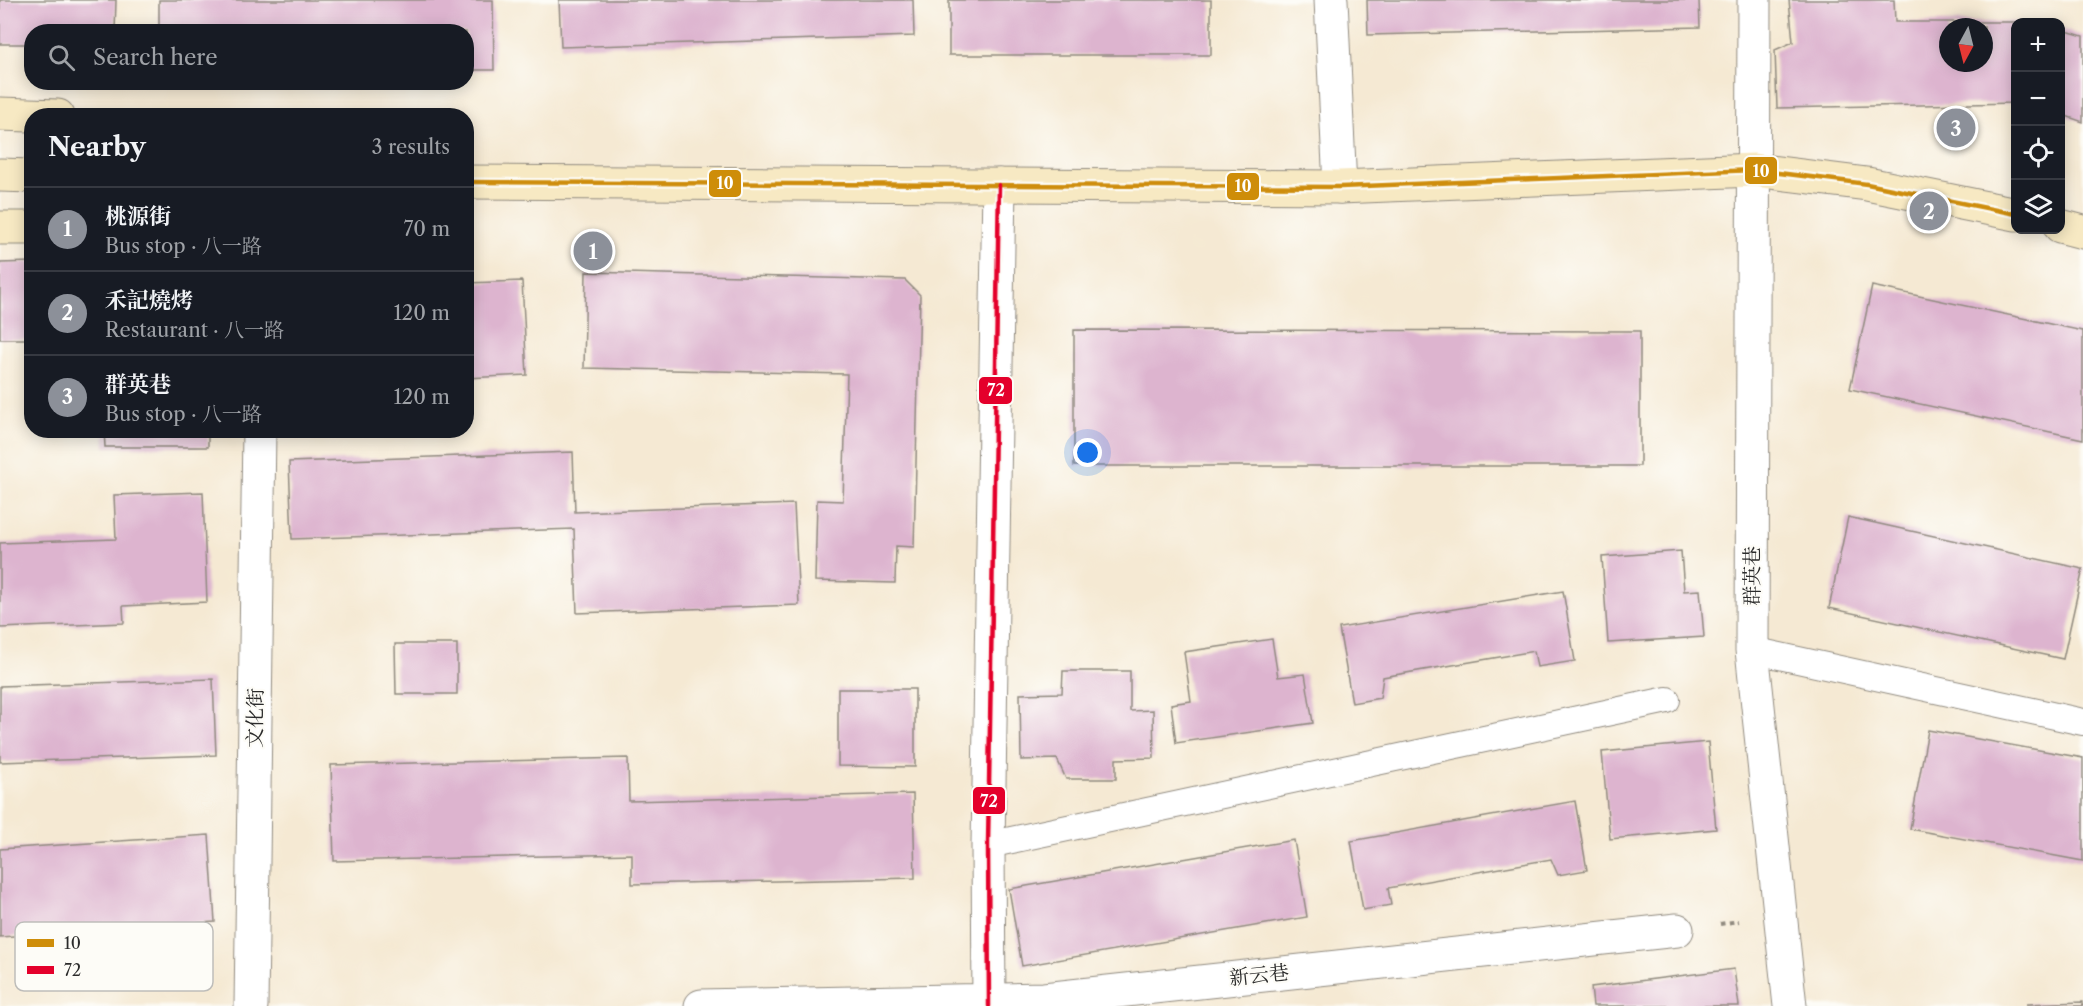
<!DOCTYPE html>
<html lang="en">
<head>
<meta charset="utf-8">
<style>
	body { margin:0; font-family:"Libre Caslon Text","Noto Serif SC",serif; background:#242831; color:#f1f3f6 }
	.controls { position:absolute; right:18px; top:18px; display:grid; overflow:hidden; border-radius:12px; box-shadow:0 3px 15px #0003 }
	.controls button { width:54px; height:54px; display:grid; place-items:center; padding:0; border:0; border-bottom:2px solid #363941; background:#171b24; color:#f1f3f6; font:30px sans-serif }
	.compass { position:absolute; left:1939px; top:18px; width:54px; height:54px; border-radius:50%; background:#171b24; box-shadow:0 3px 15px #0003; rotate:187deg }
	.you { position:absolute; left:1088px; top:453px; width:21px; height:21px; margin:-15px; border:4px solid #fff; border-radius:50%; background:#1a73e8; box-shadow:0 0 0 9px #1a73e833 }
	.badge { display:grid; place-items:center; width:39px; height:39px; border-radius:50%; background:#8c9099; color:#fff; font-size:20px; font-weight:700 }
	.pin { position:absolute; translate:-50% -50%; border:3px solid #fff; box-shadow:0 2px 6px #0006 }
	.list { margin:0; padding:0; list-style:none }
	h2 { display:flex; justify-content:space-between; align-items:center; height:78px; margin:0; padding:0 24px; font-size:26px }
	h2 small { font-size:20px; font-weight:400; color:#9ea1a6 }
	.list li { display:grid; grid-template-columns:39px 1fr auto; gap:18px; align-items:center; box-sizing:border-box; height:84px; padding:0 24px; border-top:2px solid #363941 }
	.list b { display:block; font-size:22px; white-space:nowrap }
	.list p { margin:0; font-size:20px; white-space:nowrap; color:#9ea1a6 }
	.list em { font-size:20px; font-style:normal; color:#9ea1a6 }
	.icon { flex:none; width:33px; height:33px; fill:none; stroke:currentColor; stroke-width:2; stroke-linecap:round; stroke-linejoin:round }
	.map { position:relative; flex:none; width:2083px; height:1006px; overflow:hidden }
	.search { position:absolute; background:#171b24; box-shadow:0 3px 15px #0003; left:24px; top:24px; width:450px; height:66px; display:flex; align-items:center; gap:15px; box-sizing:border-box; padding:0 21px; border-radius:24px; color:#9ea1a6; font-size:22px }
	.panel { position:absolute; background:#171b24; box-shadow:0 3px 15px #0003; left:24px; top:108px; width:450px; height:330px; border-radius:24px }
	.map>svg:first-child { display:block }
	.building { fill:#ddb4cf; fill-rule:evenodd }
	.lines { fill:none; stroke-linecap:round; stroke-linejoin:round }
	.service-casing { stroke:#908a7f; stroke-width:28 }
	.minor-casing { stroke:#908a7f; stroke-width:35 }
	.secondary-casing { stroke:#908a7f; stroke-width:35 }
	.path { stroke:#908a7f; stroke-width:4; stroke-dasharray:4.5 4.5; stroke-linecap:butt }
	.service { stroke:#fff; stroke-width:26 }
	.minor { stroke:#fff; stroke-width:33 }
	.secondary { stroke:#f7e9c3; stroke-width:33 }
	.bus-1-casing { stroke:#fdfcf7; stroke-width:9 }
	.bus-2-casing { stroke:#fdfcf7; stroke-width:9 }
	.bus-1 { stroke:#ce8d09; stroke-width:4.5 }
	.bus-2 { stroke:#e4002b; stroke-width:4.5 }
	.labels { text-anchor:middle; stroke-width:4.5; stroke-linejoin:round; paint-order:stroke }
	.street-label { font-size:20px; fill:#2b2b2b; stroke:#fdfcf7 }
	.key { fill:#fdfcf7; stroke:#bebdba; stroke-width:1.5 }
	.key-label { font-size:16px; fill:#2b2b2b }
	.line-badge { stroke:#fdfcf7; stroke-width:2 }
	.badge-label { font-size:16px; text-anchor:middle; font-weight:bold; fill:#fff }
</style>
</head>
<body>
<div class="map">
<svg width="2083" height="1006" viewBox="0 0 2083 1006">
	<rect width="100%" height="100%" fill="#fdfcf7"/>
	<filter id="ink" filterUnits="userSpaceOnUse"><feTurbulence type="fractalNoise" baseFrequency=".0167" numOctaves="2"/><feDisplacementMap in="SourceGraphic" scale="12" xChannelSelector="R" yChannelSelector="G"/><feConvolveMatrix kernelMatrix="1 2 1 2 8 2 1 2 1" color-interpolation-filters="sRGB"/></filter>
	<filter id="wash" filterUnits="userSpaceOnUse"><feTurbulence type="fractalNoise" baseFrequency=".008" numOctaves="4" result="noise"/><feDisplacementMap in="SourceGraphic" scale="24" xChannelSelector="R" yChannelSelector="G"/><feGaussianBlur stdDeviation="1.35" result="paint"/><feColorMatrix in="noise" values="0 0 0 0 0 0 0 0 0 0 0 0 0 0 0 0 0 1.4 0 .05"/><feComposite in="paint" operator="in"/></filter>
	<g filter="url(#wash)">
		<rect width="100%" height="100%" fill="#f5e9d3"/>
		<g id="blocks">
			<path class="building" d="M0,0H116L115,32H32V44H0Z
				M159,0H493L494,70H466V32H159Z
				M559,0H913L914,36L561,47Z
				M949,0H1211V55H949Z
				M1367,0H1699L1700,27L1368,35Z
				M1789,0H1894L1895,22H2016V103L1777,108L1775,50L1793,42ZM1948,27H1984V63H1948Z
				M2060,29L2083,36V122L2060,114Z
				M32,262V339H0V263Z
				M586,272L905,280L920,295L914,547L896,546L895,583L815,581L817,500L843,501L847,374L584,368Z
				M522,281L527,375L466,378V283Z
				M1872,286L2083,331V439L1850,389Z
				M1074,330L1640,331V466H1074Z
				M104,430H208V447H105Z
				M573,452L575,512L794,504L799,605L577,613L574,529L292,539L289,462Z
				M203,492L207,602L123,606L124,623L0,628V543L116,539L114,495Z
				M1848,517L2083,569L2063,659L1829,608Z
				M1681,551L1684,591L1700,590L1704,637L1608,643L1602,557Z
				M1563,591L1575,661L1537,667L1534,651L1383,677L1380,698L1352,703L1339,628Z
				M1272,639L1278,677L1305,674L1313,723L1176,743L1171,704L1191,701L1184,652Z
				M395,644H457V694H396Z
				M1063,671H1130V711L1153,710L1154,758L1116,759V779H1066L1057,759L1021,760L1020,694L1062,693Z
				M213,679L216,755L0,762V686Z
				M838,689H915V767L838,766Z
				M1928,730L2083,758V861L1910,829Z
				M1708,742L1716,829L1610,839L1602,752Z
				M628,758L629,801L913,794L915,878L632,884V854L334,861L331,765Z
				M1575,801L1587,870L1558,875L1551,859L1388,888L1391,905L1363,910L1351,841Z
				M209,835L215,922L0,937V849Z
				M1294,840L1307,917L1022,966L1009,889Z
				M1734,969L1739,1006H1593L1591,987Z
				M2083,1002V1006H2027V1004Z"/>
		</g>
	</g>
	<g filter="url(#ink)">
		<use href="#blocks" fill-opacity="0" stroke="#908a7f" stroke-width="1.5"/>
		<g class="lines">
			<g class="service-casing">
				<path id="service" d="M1752,650L2083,722
					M988,845L1667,700"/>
			</g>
			<g class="minor-casing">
				<path id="minor" d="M1331,0L1340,187
					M1754,0L1752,650L1790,1006
					M251,1006L259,430
					M701,1006L1044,999L1677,930
					M989,1006L988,845L999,185"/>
			</g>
			<g class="secondary-casing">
				<path id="secondary" d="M0,114L58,116
					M0,175L32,176
					M466,182L1340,187L1754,170L1867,184L2016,214
					M2060,226L2083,232
					M0,228H32"/>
			</g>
			<path class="path" d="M1720,924L1739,921"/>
			<use href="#service" class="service"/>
			<use href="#minor" class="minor"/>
			<use href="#secondary" class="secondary"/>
			<g class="bus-1-casing">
				<path id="bus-1" d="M466,182L1340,187L1754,170L1867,184L2016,214"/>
			</g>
			<g class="bus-2-casing">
				<path id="bus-2" d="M989,1006L988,845L999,185"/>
			</g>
			<use href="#bus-1" class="bus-1"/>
			<use href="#bus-2" class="bus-2"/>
		</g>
	</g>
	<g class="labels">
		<g class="street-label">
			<text transform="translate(1752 576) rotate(-90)" y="7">群英巷</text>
			<text transform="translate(255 718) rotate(-89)" y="7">文化街</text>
			<text transform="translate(1259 975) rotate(-6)" y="7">新云巷</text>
		</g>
	</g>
	<rect x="15" y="922" width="198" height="69" rx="9" class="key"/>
	<rect x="27" y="939" width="27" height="8" fill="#ce8d09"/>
	<rect x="27" y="966" width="27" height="8" fill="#e4002b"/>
	<g class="key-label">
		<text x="64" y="949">10</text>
		<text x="64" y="976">72</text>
	</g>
	<g class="line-badge">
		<rect x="1744" y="156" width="34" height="29" rx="6" fill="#ce8d09"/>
		<rect x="708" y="169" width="34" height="29" rx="6" fill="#ce8d09"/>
		<rect x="1226" y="172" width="34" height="29" rx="6" fill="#ce8d09"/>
		<rect x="978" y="376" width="35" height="29" rx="6" fill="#e4002b"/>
		<rect x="972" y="786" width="34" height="29" rx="6" fill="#e4002b"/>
	</g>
	<g class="badge-label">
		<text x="1761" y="177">10</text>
		<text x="725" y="189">10</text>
		<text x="1243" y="192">10</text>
		<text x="996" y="396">72</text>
		<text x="989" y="807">72</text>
	</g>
</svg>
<div class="controls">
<button>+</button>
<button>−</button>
<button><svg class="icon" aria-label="locate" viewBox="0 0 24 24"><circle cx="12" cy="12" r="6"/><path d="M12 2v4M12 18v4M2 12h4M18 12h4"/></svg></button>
<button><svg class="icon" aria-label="layers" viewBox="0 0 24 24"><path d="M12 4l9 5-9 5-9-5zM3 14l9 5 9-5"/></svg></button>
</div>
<svg class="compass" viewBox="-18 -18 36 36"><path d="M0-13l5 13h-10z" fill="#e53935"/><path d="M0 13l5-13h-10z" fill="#9ea1a6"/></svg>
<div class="you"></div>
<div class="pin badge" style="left:593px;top:251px">1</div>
<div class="pin badge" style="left:1929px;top:211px">2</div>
<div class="pin badge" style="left:1956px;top:128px">3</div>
<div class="search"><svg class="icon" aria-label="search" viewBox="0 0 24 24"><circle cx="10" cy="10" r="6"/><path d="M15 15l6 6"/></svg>Search here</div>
<section class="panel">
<h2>Nearby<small>3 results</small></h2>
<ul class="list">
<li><span class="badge">1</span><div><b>桃源街</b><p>Bus stop · 八一路</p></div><em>70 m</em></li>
<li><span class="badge">2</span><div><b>禾記燒烤</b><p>Restaurant · 八一路</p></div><em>120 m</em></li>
<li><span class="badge">3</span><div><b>群英巷</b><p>Bus stop · 八一路</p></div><em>120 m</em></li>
</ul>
</section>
</div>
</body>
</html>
